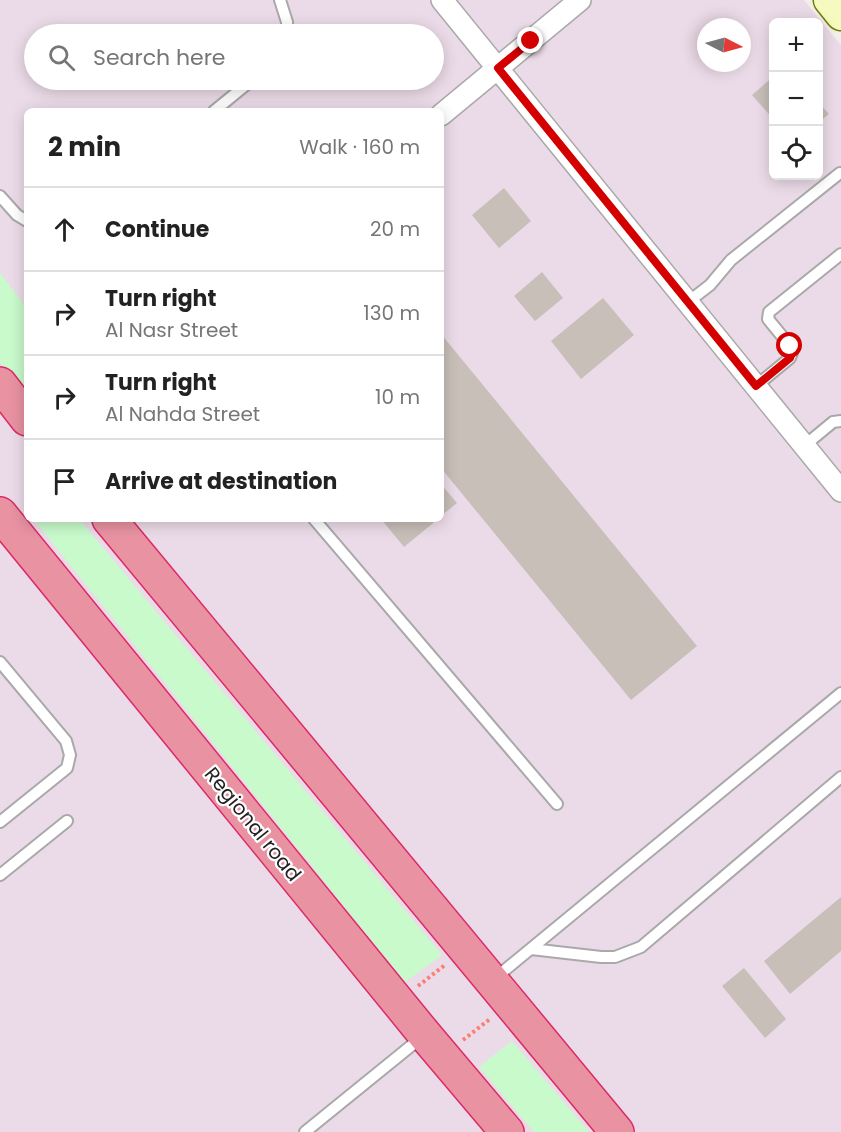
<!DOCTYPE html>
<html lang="en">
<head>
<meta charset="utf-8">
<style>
	body { margin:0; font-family:Poppins,sans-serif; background:#f6f6f6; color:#222 }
	.controls { position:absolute; right:18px; top:18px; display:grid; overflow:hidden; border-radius:9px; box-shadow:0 3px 15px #0003 }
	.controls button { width:54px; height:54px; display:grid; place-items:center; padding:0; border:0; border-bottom:2px solid #e0e0e0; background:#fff; color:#222; font:30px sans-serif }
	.compass { position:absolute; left:697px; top:18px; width:54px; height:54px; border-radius:50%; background:#fff; box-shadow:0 3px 15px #0003; rotate:96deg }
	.stop { position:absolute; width:18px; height:18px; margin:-14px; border:4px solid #d40000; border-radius:50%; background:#fff }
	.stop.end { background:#d40000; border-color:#fff; box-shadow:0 2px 6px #0008 }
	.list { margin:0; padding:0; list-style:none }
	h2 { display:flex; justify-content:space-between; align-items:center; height:78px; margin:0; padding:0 24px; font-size:26px }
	h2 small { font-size:20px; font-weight:400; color:#767676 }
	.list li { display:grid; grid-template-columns:39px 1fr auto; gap:18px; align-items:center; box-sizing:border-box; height:84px; padding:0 24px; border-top:2px solid #e0e0e0 }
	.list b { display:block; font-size:22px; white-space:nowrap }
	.list p { margin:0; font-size:20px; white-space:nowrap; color:#767676 }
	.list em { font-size:20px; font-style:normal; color:#767676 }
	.icon { flex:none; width:33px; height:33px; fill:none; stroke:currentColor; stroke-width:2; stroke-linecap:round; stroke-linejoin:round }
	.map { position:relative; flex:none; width:841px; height:1132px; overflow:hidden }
	.search { position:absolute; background:#fff; box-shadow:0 3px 15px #0003; left:24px; top:24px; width:420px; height:66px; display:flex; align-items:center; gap:15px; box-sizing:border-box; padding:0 21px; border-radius:33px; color:#767676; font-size:22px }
	.panel { position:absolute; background:#fff; box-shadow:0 3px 15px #0003; left:24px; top:108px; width:420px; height:414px; border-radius:9px }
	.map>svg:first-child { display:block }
	.industrial { fill:#ebdbe8; fill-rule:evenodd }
	.park { fill:#c8facc }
	.building { fill:#c7bfb8 }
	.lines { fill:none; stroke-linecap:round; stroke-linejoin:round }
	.lane-casing { stroke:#a9a9a9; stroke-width:14 }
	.street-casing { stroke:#a9a9a9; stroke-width:24 }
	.secondary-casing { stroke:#707d05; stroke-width:33 }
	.highway-casing { stroke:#dc2a67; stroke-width:36 }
	.path { stroke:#fa8072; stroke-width:4; stroke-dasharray:3 3; stroke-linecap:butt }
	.lane { stroke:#fff; stroke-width:10 }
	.street { stroke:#fff; stroke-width:21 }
	.secondary { stroke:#f7fabf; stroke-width:30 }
	.highway { stroke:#e892a2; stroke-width:33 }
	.route { stroke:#d40000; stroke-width:8 }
	.labels { text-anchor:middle; stroke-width:4.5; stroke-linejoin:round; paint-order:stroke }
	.street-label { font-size:20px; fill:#222; stroke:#fff }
</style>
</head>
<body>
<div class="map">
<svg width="841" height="1132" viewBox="0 0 841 1132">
	<rect width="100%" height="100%" fill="#f2efe9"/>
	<path class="industrial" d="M0,0H804L841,45V1132H0ZM774,22H818V176H774ZM706,27H742V63H706ZM34,34H434V80H34ZM27,111H441V519H27Z"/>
	<path class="park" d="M0,273L27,308V396L0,362Z
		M79,519L442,955L405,982L34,520Z
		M512,1041L589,1132H534L479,1067Z"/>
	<path class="building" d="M774,76V120L752,95Z
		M818,102L829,114L818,123Z
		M504,188L531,221L499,248L472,215Z
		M542,272L563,298L535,321L514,296Z
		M603,298L634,335L581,379L551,341Z
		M441,334L697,646L631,700L441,468Z
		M441,484L457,503L441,516Z
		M381,519H438L404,547Z
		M841,897V951L790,994L764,961Z
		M744,968L786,1019L765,1038L722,986Z"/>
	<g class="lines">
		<g class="lane-casing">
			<path id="lane" d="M280,0L287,22V34
				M214,111L252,80
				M0,196L17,215L27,221
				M688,302L710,285L731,260L840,173
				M756,386L790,358L792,353L790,346L768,319L769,312L841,254
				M804,446L833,422L841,421
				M314,519L557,804
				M0,662L66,741L70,755L67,768L0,822
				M0,875L67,821
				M531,949L601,957H615L641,947L841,777
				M494,979L841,693
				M305,1132L422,1037"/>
		</g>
		<g class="street-casing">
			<path id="street" d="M442,0L841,491
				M441,115L580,0"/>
		</g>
		<g class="secondary-casing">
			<path id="secondary" d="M829,0L841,15"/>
		</g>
		<g class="highway-casing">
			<path id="highway" d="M0,384L27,419
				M0,514L425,1035L507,1132
				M109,519L617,1132"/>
		</g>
		<path class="path" d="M418,986L445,965
			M463,1040L490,1019"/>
		<use href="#lane" class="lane"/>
		<use href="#street" class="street"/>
		<use href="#secondary" class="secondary"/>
		<use href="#highway" class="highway"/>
	</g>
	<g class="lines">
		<path class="route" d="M531,41L498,68L756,386L790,358L792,353L790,346"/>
	</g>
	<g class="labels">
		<g class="street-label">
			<text transform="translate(253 824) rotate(51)" y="7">Regional road</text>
		</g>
	</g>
</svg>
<div class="controls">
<button>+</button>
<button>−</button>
<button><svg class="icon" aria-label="locate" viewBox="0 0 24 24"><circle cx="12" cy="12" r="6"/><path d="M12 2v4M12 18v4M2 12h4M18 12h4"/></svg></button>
</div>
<svg class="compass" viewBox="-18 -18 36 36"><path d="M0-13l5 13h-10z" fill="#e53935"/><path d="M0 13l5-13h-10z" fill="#767676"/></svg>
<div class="stop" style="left:790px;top:346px"></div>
<div class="stop end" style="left:531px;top:41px"></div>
<div class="search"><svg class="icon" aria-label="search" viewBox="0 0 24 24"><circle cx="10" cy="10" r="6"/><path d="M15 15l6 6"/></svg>Search here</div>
<section class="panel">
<h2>2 min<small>Walk · 160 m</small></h2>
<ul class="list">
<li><svg class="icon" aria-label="ahead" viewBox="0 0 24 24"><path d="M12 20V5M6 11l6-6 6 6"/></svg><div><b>Continue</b></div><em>20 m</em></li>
<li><svg class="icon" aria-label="right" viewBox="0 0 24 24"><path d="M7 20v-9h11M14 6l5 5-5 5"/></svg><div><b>Turn right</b><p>Al Nasr Street</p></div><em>130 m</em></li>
<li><svg class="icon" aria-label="right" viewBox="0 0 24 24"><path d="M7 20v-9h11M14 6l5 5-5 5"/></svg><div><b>Turn right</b><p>Al Nahda Street</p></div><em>10 m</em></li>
<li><svg class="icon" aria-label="arrive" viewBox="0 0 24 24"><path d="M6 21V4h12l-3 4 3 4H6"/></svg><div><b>Arrive at destination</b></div></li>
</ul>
</section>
</div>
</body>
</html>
